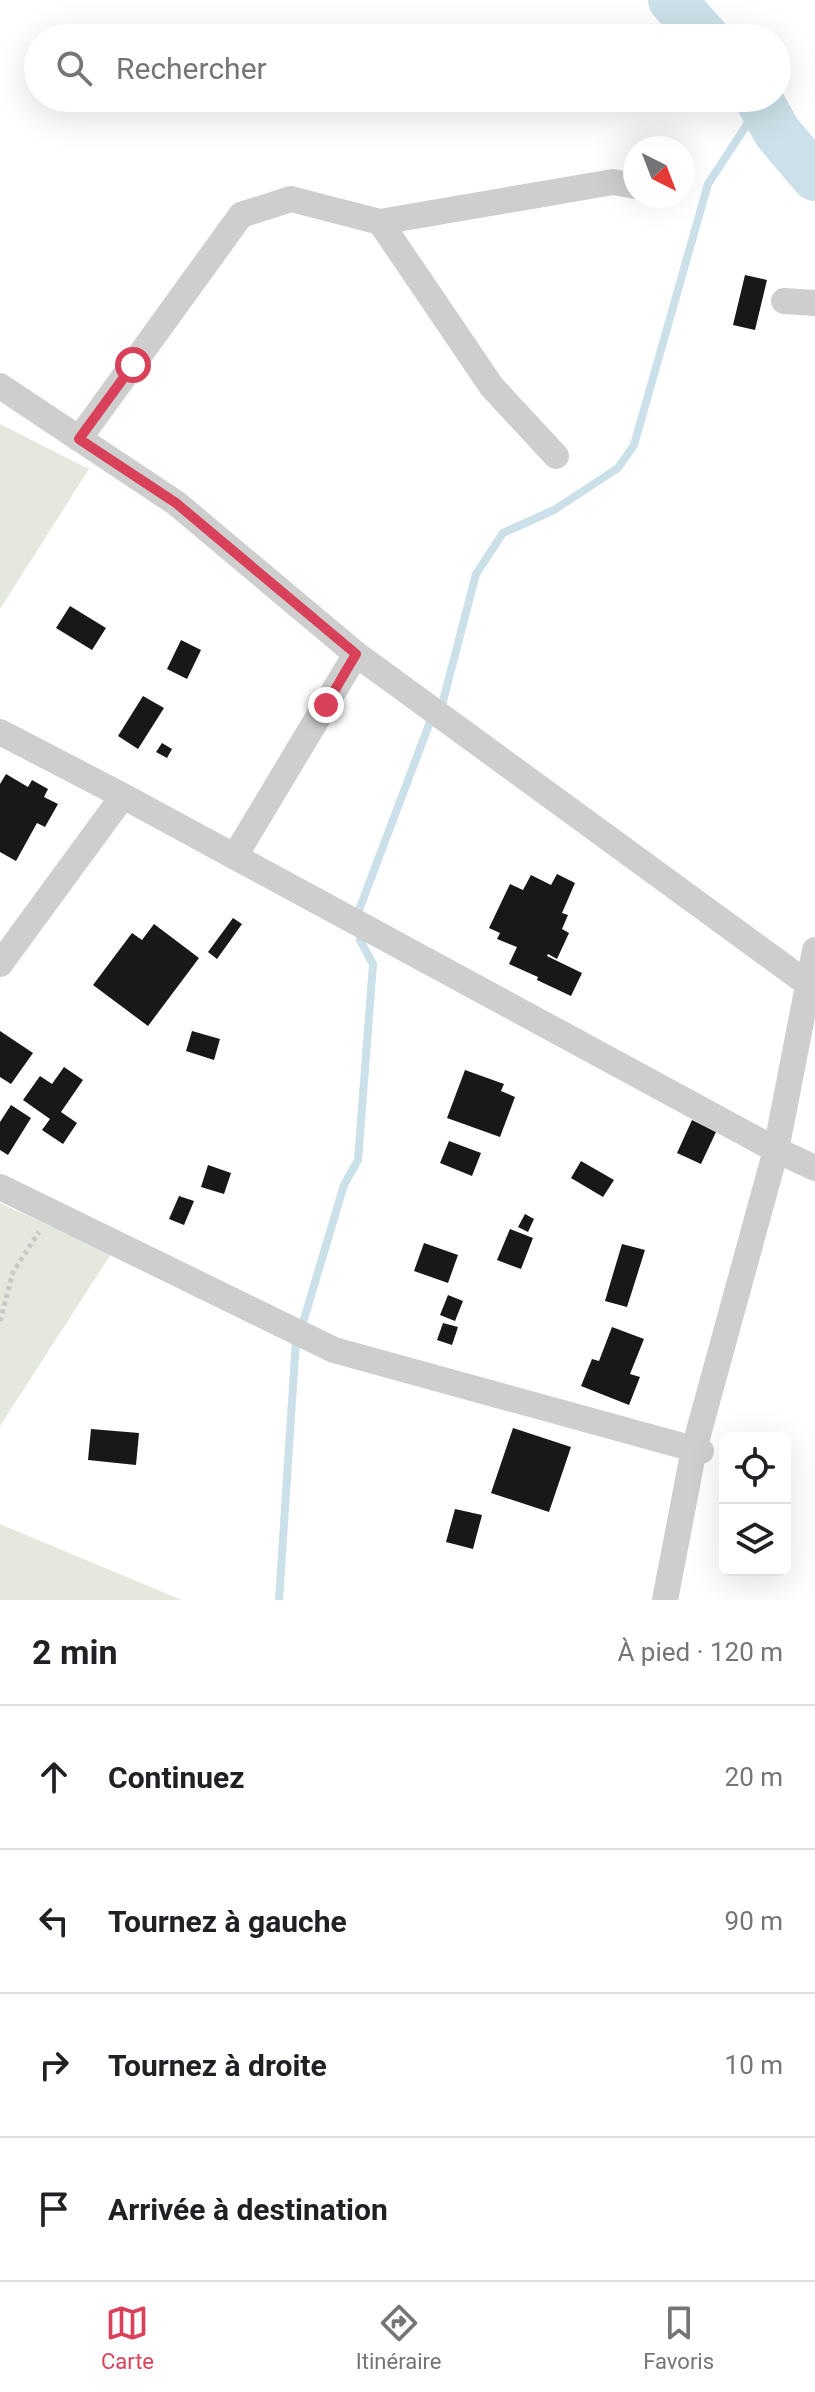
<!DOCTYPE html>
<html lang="fr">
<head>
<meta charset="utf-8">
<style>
	body { margin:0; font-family:Roboto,sans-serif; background:#f2f2f2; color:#202124 }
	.controls { position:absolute; right:24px; bottom:24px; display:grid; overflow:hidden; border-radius:12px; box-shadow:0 8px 32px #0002 }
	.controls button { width:72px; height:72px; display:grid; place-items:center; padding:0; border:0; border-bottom:2px solid #e0e0e0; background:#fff; color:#202124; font:40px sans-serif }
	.compass { position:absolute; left:623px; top:136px; width:72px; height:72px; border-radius:50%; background:#fff; box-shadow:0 8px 32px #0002; rotate:138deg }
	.stop { position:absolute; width:24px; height:24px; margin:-18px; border:6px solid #d9415a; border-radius:50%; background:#fff }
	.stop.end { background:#d9415a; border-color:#fff; box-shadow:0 2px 8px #0008 }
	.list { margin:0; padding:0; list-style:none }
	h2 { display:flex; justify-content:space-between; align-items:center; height:104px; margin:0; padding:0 32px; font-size:34px }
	h2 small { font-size:26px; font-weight:400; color:#757577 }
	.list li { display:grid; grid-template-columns:52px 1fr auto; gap:24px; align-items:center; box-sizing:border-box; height:144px; padding:0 32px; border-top:2px solid #e0e0e0 }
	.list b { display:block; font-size:30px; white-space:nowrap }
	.list em { font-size:26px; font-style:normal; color:#757577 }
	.icon { flex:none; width:44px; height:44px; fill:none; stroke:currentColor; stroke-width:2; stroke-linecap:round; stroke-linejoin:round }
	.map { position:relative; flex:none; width:815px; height:1600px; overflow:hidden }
	.search { position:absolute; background:#fff; box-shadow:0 8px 32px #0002; left:24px; right:24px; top:24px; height:88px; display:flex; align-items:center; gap:20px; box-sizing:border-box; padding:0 28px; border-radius:44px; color:#757577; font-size:30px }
	.sheet { height:680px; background:#fff }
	nav { display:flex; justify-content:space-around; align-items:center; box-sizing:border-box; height:112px; border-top:2px solid #e0e0e0; background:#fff; font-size:22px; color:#757577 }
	nav a { display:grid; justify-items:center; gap:4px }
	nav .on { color:#d9415a }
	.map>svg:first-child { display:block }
	.green { fill:#e5e9dd }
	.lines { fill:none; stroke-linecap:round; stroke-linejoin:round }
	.stream { stroke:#cbe0e8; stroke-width:8 }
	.river { stroke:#cbe0e8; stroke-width:48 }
	.building { fill:#181818 }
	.path { stroke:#c8c8c8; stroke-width:5; stroke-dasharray:4 4; stroke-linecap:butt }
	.minor { stroke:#cecece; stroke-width:26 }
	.route { stroke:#d9415a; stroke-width:10 }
</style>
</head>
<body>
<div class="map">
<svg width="815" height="1600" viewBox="0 0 815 1600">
	<rect width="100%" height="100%" fill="#fff"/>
	<path class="green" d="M0,424L89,469L0,609Z
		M0,1203L111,1254L0,1426Z
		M0,1524L182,1600H0Z"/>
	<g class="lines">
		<path class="stream" d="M442,705L476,574L503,533L554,510L618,468L634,445L708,184L761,103
			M359,910L430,722
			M302,1326L344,1185L358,1160L373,964L360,940
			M279,1600L296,1340"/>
		<path class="river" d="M672,0L706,38
			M758,98L777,132L815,177"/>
	</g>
	<path class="building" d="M745,275L767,280L755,330L733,325Z
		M70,606L106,628L92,650L56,628Z
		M181,640L201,650L187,679L167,669Z
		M143,696L164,708L138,749L118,736Z
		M162,743L172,749L167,758L156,752Z
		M6,774L28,787L32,780L48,789L44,797L58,804L45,827L37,823L16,861L0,852V784Z
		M557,874L575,883L562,913L568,915L562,929L569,933L557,959L548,954L547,956L582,973L571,996L537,980L538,977L509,964L517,947L497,939L500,933L489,928L510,884L523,890L531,875L551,885Z
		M233,918L242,924L217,959L208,952Z
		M154,924L199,958L148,1026L93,985L132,933L142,940Z
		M0,1031L33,1053L11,1084L0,1077Z
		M192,1031L220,1039L214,1060L186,1051Z
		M64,1067L83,1080L61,1112L77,1123L63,1144L42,1130L50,1119L23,1100L40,1076L52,1084Z
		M465,1070L504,1084L501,1091L515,1097L500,1137L447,1118Z
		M11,1105L31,1118L8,1155L0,1150V1122Z
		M692,1120L716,1132L701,1164L677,1153Z
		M449,1141L481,1153L472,1176L440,1163Z
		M581,1161L614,1180L603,1197L571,1178Z
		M208,1165L231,1173L224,1194L201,1187Z
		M179,1196L194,1201L184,1225L169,1219Z
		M525,1214L534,1219L528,1232L518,1227Z
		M510,1229L533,1238L521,1269L497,1260Z
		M424,1243L458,1255L448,1283L414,1271Z
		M622,1244L645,1250L627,1307L605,1301Z
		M448,1295L463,1301L455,1321L440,1315Z
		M443,1323L458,1327L452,1345L437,1340Z
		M612,1327L644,1339L630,1374L640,1377L629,1405L581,1386L592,1359L599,1361Z
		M513,1428L571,1447L549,1512L491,1493Z
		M91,1429L139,1433L136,1465L88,1460Z
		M455,1509L482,1515L473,1549L446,1542Z"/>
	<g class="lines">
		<path class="path" d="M0,1321L13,1272L39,1232"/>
		<path class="minor" d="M380,222L492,387L556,456
			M784,301L815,303
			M0,386L176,503L356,654L808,984
			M79,439L241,215L291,199L380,222L613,182L635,186
			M0,732L123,796L776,1150L815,1168
			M235,856L356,654
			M0,964L123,796
			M0,1187L334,1350L701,1451
			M665,1600L694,1449L776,1150L815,950"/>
	</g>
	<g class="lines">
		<path class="route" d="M133,365L79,439L176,503L356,654L326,705"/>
	</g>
</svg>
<div class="controls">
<button><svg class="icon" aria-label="locate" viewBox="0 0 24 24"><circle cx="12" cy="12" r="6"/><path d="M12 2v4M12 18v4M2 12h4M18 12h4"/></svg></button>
<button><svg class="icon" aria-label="layers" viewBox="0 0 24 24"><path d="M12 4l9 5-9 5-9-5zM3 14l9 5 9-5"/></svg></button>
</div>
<svg class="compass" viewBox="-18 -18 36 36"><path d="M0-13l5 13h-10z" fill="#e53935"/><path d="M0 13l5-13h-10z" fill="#757577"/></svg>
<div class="stop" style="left:133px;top:365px"></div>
<div class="stop end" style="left:326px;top:705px"></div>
<div class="search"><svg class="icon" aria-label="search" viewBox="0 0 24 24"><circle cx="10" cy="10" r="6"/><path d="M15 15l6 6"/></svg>Rechercher</div>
</div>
<section class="sheet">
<h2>2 min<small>À pied · 120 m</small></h2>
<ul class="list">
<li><svg class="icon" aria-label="ahead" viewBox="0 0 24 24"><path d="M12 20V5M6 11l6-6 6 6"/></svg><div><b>Continuez</b></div><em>20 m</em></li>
<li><svg class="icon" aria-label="left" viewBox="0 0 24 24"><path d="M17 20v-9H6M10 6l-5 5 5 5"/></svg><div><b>Tournez à gauche</b></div><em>90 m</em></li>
<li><svg class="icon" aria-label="right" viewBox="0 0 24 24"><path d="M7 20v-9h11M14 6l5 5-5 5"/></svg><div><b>Tournez à droite</b></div><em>10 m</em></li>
<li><svg class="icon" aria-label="arrive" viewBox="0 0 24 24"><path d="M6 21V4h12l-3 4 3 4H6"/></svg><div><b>Arrivée à destination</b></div></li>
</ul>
</section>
<nav>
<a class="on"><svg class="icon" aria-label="map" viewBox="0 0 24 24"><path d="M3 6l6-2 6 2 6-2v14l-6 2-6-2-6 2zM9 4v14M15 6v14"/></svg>Carte</a>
<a><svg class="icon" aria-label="directions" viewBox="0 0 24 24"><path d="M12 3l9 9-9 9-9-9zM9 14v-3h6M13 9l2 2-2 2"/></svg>Itinéraire</a>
<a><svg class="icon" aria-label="saved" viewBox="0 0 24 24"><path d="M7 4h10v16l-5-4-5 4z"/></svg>Favoris</a>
</nav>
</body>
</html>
